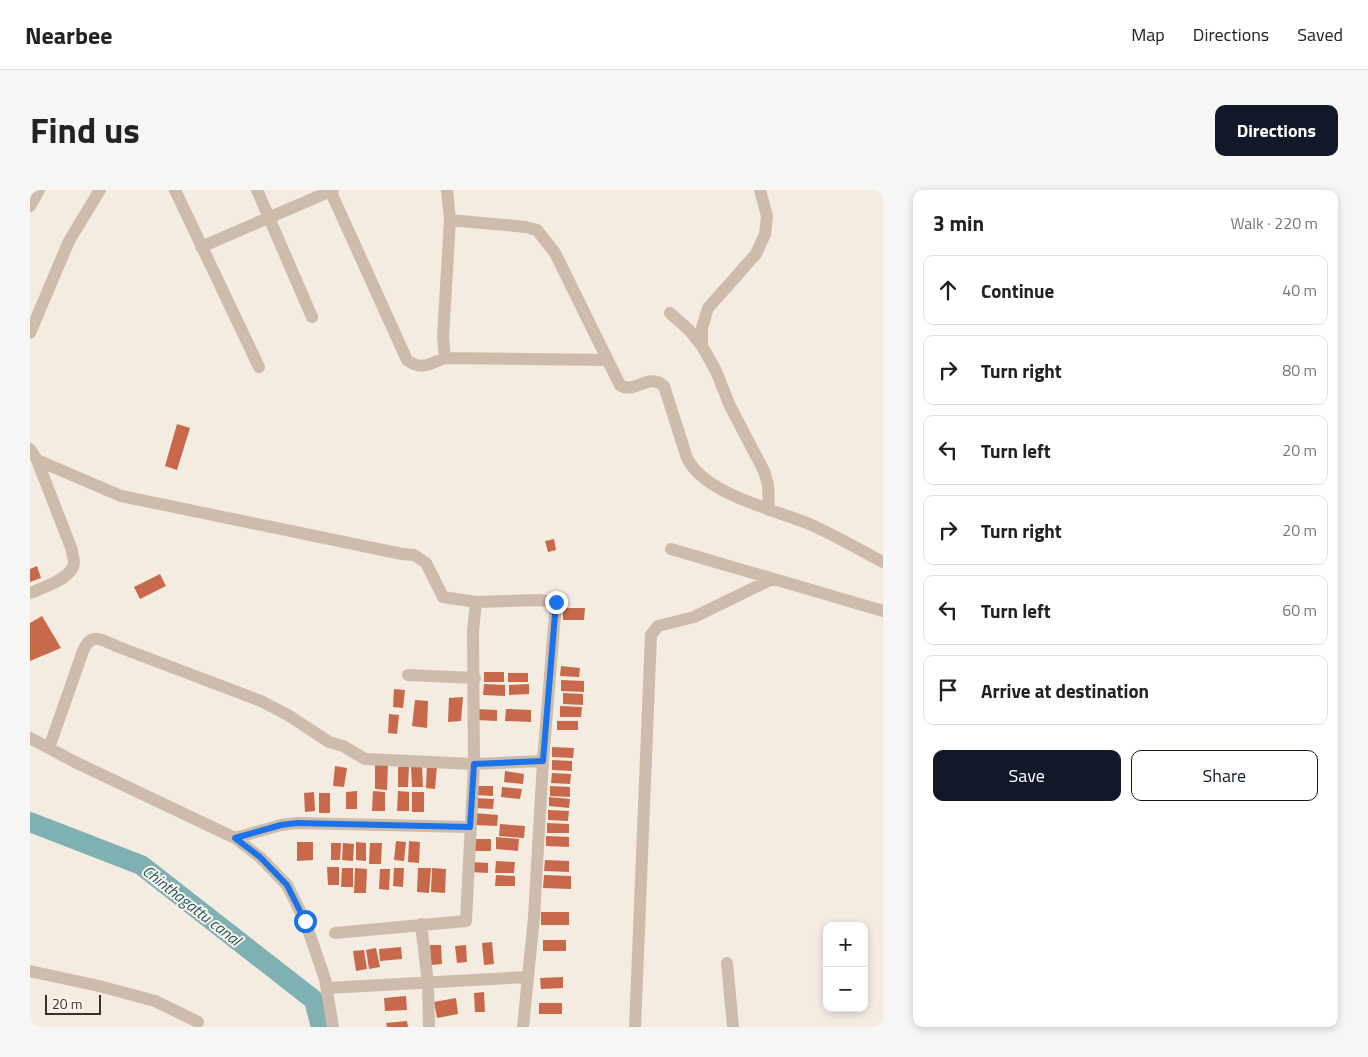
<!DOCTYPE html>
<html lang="en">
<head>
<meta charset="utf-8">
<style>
	body { margin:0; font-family:"Titillium Web",sans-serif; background:#f6f6f6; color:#222 }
	.controls { position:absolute; right:15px; bottom:15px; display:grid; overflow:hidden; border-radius:10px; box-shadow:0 2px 8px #0003 }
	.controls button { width:45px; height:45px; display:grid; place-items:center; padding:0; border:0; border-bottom:1px solid #e0e0e0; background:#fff; color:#222; font:25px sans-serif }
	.scale { position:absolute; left:15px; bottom:12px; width:56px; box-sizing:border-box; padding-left:5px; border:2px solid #3b302b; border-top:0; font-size:14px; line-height:18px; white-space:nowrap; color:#3b302b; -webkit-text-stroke:4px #fbf5ee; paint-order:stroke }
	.stop { position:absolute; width:15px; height:15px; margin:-11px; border:4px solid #1a73e8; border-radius:50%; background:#fff }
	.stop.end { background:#1a73e8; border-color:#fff; box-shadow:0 1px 5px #0008 }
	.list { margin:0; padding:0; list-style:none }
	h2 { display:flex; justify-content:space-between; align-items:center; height:65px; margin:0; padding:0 20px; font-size:21px }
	h2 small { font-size:16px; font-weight:400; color:#767676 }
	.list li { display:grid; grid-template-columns:32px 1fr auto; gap:15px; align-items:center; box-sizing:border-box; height:70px; margin:0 10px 10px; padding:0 10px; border:1px solid #e0e0e0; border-radius:10px }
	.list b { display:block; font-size:19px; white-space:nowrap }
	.list em { font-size:16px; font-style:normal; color:#767676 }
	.actions { display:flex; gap:10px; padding:15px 20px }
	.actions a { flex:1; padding:11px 0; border:1px solid #111827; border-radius:10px; text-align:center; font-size:18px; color:#111827 }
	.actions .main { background:#111827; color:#fff }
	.icon { flex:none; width:28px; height:28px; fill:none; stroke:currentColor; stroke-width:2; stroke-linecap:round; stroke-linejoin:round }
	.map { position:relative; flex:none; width:853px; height:837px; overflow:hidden; border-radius:10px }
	header { display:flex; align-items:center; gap:30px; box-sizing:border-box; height:70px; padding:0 25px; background:#fff; border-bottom:1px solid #e0e0e0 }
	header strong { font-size:24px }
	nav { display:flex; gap:28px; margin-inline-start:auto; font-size:18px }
	.intro { display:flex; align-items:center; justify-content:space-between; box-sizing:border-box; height:120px; padding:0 30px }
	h1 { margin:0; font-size:35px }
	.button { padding:12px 22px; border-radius:10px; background:#111827; color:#fff; font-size:18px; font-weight:700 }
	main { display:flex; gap:30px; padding:0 30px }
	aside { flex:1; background:#fff; border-radius:10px; box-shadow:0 2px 8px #0003 }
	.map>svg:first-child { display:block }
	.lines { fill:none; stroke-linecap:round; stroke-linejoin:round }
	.canal { stroke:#7fb0b2; stroke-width:20 }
	.building { fill:#c8694b }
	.street { stroke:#cdbbac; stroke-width:12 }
	.route { stroke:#1a73e8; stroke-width:6 }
	.labels { text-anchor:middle; stroke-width:4; stroke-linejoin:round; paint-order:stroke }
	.water-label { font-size:16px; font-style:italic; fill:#1f5a5e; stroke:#fbf5ee }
</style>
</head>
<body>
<header>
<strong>Nearbee</strong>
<nav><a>Map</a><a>Directions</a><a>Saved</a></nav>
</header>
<div class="intro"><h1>Find us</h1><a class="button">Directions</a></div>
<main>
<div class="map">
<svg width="853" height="837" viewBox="0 0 853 837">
	<rect width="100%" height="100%" fill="#f4ebe1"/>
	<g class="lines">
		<path class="canal" d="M0,632L111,675L284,810L291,837"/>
	</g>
	<path class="building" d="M147,234L160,238L147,280L135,276Z
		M524,349L526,360L518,362L515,351Z
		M7,376L11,388L0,392V379Z
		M130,384L136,396L110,409L104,397Z
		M533,418H555L554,430H533Z
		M12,426L31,458L0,471V433Z
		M531,476L550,478L549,487L530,486Z
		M454,482H474V492H454Z
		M478,483H498V492H478Z
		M531,490L554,491V502L531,501Z
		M454,494L475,495V506L453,505Z
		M499,494V504L479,505V495Z
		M364,499L375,500L373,518L363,517Z
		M533,503L553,504V515L533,514Z
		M433,507L431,531L418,532L419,508Z
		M385,510L398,511L397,538L382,536Z
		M530,516L552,517L551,527H530Z
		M447,519L467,520V531L447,530Z
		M476,519L501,520V532L475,531Z
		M359,524L369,525L367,544L358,543Z
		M527,531H548V540H527Z
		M522,557L544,558L543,568L522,567Z
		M522,570L542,571V581L522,580Z
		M345,573H358L357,600L345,599Z
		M397,574L407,575L405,599L396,598Z
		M305,576L317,578L314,597L303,596Z
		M379,576L378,597H368V577Z
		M381,576H392L393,597H382Z
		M475,581L494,584L493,594L474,592Z
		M522,583L541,584L540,594L521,593Z
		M446,596H463V606L445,605Z
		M520,596L540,597V607L520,606Z
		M472,597L492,599L490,609L471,607Z
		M327,601V619H316V602Z
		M343,601L355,602V621H342Z
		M368,601L379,602V621H367Z
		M284,602L285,621L275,622L274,603Z
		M382,602H394V622H382Z
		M289,603H300V623H289Z
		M519,607L540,609L539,618L519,616Z
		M445,608L464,609L463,619L445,618Z
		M518,620L539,621L538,631L518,630Z
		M444,623L468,625L467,636L444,635Z
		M517,633L539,634V643H517Z
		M470,634L495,636L494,648L469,646Z
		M516,646L539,647V657L516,656Z
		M466,647L489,649L488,661L466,659Z
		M441,649H461V661H441Z
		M366,651L376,652L374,671L364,670Z
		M379,651L390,652L389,673L378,672Z
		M267,652H283V670L267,671Z
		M326,652L336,653V671L326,670Z
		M301,653H311L310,670H301Z
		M313,653L324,654L323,671L312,670Z
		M340,653H352L351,674H339Z
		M515,670L539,671V682L514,681Z
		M466,671L485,672L484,683H465Z
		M441,672L458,673V683L440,682Z
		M297,677H309V695H298Z
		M312,678H323V697H311Z
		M325,678L337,679L336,703H324Z
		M364,678H374L373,697L363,696Z
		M388,678H401L399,703L387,702Z
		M402,678L416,679L415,703L401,702Z
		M350,679H360L359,700L349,699Z
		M466,685L485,686V696H465Z
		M514,685L541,686V699L513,698Z
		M511,722H539V735H511Z
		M513,750H536V761H513Z
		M462,752L464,774L454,775L452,753Z
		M400,755H411L412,774L401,775Z
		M436,755L437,772L427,773L425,756Z
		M371,757L372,769L350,771L349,759Z
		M346,758L350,777L339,779L336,760Z
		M334,760L337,779L326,781L323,761Z
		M533,787V798L511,799L510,788Z
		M454,802L455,822H445L444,803Z
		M376,806L377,820L355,821L354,808Z
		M426,808L428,824L407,828L404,812Z
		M509,813H532V824H509Z
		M377,831L378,837H357L356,833Z"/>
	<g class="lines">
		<path class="street" d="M145,0L229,177
			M227,0L282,127
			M300,0L377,170C392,181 399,174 415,168
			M417,0L420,30L413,147L415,168L577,170
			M0,16L9,0
			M420,30L496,37L507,40L525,63L590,195C604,205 618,182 634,196L657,268C675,304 742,319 777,333C803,344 828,359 853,372
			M171,57L303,0
			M640,123L659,140L672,156L686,181L700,216L734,281L738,295L739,320
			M0,143L39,51L70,0
			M672,156V138L678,118L726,64L735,44L737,26L730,0
			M0,259L7,270L42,360C42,364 44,369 44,372C44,388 12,398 0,403
			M7,270L91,306L372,364L384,365L396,373L413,407L446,412L509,410L526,412L513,571L504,727L493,837
			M641,359L853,421
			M378,485L445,488
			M0,548L45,572L205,648L230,667L257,695L275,731L295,789L303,837
			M19,558L53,461C61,442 71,449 86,456L231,511L258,525L299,552L313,556L335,569L444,574L513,571
			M205,648L251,635L267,633L440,637
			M391,734L398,793L399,837
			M305,743L436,731L444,574L443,441L446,412
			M697,773L703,837
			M0,781L69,796L125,811L168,832
			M297,798L497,787
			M605,837L621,445L628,436L664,427L742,389"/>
	</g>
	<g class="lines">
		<path class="route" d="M275,731L257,695L230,667L205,648L251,635L267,633L440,637L444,574L513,571L526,412"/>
	</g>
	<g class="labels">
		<g class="water-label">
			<text transform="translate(162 715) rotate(38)" y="6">Chinthagattu canal</text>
		</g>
	</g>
</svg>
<div class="controls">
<button>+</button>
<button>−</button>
</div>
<div class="scale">20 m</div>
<div class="stop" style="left:275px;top:731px"></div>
<div class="stop end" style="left:526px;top:412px"></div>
</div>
<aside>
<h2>3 min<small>Walk · 220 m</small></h2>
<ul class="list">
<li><svg class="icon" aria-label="ahead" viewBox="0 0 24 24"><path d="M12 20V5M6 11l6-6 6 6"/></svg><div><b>Continue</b></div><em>40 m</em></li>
<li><svg class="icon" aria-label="right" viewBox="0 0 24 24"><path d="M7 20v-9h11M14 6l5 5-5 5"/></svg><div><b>Turn right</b></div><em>80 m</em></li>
<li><svg class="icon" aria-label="left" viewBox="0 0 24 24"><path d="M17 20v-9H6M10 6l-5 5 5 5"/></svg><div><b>Turn left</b></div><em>20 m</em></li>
<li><svg class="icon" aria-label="right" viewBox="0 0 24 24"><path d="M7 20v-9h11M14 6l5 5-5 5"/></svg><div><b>Turn right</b></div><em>20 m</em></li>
<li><svg class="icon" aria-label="left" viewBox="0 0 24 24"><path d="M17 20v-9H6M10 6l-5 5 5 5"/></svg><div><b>Turn left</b></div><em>60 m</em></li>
<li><svg class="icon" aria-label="arrive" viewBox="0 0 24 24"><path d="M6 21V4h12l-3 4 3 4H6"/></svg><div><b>Arrive at destination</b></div></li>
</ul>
<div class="actions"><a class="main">Save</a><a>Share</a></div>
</aside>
</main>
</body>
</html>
